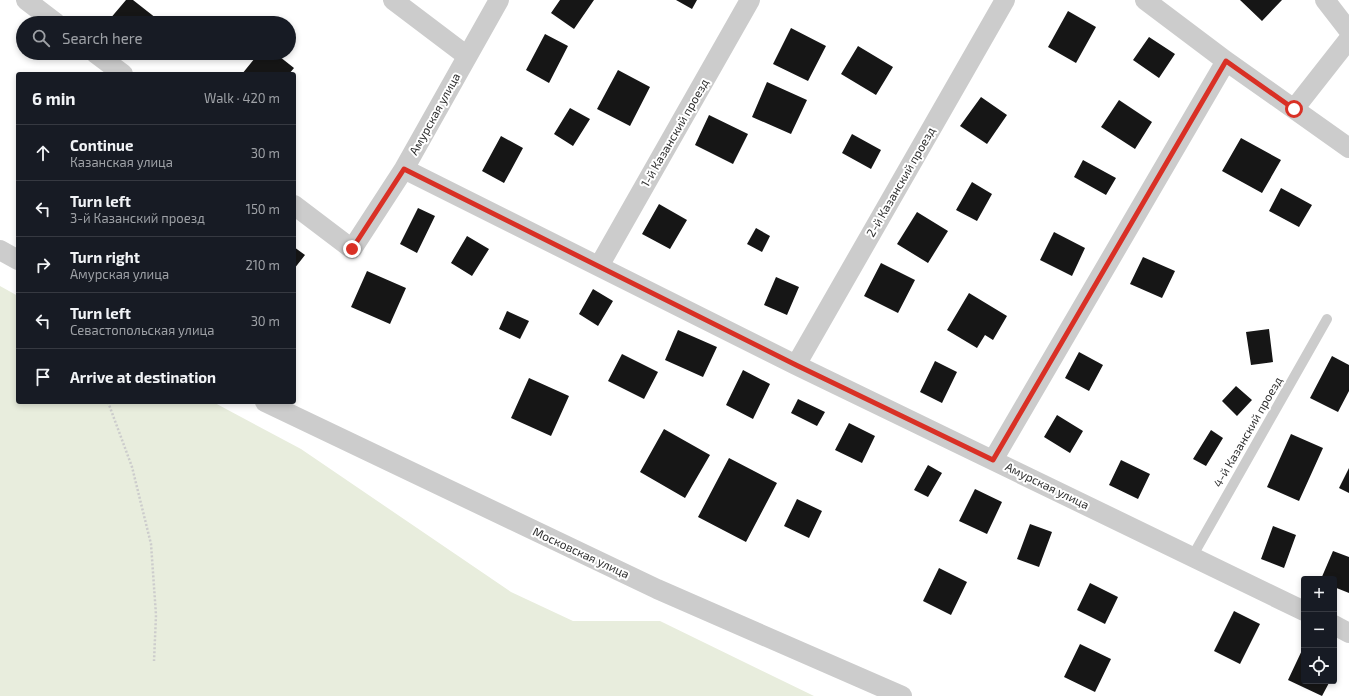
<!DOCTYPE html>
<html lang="en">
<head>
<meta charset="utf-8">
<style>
	body { margin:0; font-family:"Exo 2",sans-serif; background:#242831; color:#f1f3f6 }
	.controls { position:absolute; right:12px; bottom:12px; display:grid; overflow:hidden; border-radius:4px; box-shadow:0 2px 6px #0003 }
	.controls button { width:36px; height:36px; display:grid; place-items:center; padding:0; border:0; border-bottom:1px solid #363941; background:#171b24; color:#f1f3f6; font:20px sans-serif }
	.stop { position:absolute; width:12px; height:12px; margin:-9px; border:3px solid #d93025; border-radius:50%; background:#fff }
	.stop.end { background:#d93025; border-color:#fff; box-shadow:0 1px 4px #0008 }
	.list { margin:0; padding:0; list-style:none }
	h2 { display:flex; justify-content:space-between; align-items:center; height:52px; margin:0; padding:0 16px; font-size:17px }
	h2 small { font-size:13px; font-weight:400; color:#9ea1a6 }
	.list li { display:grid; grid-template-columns:26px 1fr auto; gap:12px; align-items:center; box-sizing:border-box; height:56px; padding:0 16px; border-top:1px solid #363941 }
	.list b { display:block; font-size:15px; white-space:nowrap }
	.list p { margin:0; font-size:13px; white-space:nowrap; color:#9ea1a6 }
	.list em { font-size:13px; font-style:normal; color:#9ea1a6 }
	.icon { flex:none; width:22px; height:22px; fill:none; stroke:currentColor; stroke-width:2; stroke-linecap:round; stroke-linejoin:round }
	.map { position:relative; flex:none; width:1349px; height:696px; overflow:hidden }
	.search { position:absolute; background:#171b24; box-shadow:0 2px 6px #0003; left:16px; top:16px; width:280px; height:44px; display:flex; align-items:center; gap:10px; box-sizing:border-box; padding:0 14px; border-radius:22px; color:#9ea1a6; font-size:15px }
	.panel { position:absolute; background:#171b24; box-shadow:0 2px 6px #0003; left:16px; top:72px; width:280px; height:332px; border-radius:4px }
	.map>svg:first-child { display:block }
	.green { fill:#e8eddd }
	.building { fill:#161616 }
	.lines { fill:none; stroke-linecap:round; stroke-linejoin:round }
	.path { stroke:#ccc; stroke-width:2.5; stroke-dasharray:2 2; stroke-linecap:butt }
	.service { stroke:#ccc; stroke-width:10 }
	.minor { stroke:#ccc; stroke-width:20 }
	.route { stroke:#d93025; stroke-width:5 }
	.labels { text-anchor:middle; stroke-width:4; stroke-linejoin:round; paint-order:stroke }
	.street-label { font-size:12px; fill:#2f2f2f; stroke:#fff }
</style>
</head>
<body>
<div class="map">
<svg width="1349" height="696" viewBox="0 0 1349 696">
	<rect width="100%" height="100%" fill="#fff"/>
	<path class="green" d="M0,286L18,296V402H213L301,449L511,592L573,621H660L814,696H0Z"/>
	<path class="building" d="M126,0H133L161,22L113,23L109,20Z
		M560,0H594L574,29L551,13Z
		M676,0H697L692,9Z
		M1240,0H1282L1262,21Z
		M1068,11L1096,27L1076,63L1048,47Z
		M791,28L826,46L808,81L773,64Z
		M545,34L568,46L549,83L526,70Z
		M1149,37L1175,54L1159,78L1133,60Z
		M858,46L893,67L876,95L841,74Z
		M259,53H275L294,68L289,74H242Z
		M618,70L650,87L630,126L597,109Z
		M767,82L807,100L791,134L752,117Z
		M981,97L1007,115L987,144L960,126Z
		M1119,100L1152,122L1135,149L1101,127Z
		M570,108L590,119L573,146L554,134Z
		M709,115L748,134L733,164L695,145Z
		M852,134L881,150L871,169L842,153Z
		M501,136L523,148L504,183L482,171Z
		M1241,138L1281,160L1262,193L1222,171Z
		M1083,160L1116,178L1106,195L1074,177Z
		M972,182L992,194L977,221L956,210Z
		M1281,188L1312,205L1299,227L1269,211Z
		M659,204L687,220L670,249L642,234Z
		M418,208L435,216L417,253L400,244Z
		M917,212L948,231L928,263L897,244Z
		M756,228L770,236L762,252L747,244Z
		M1054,232L1085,248L1072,276L1040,260Z
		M467,236L489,249L472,276L451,263Z
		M294,247L305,255L294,269Z
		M1143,257L1175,271L1162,298L1130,284Z
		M881,263L915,280L898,313L864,296Z
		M367,271L406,288L390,324L351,307Z
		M776,277L799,287L787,315L764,305Z
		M593,289L613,301L598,326L579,314Z
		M969,293L1007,316L993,340L985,335L977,348L947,330Z
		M507,311L529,321L520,339L499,329Z
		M1269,329L1273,362L1251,365L1246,332Z
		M678,330L717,347L703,377L665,360Z
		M1079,352L1103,365L1089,391L1065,378Z
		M622,354L658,372L644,399L608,381Z
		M1332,356L1349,365V391L1338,412L1310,398Z
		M935,361L957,372L942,403L920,392Z
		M743,370L770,384L753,419L726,405Z
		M529,378L569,396L551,436L511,418Z
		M1236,386L1252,400L1237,416L1222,401Z
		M798,399L825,412L817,426L791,413Z
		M1057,415L1083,431L1070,453L1044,437Z
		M849,423L875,436L862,463L835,450Z
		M664,429L710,455L685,498L640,472Z
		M1211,430L1223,438L1206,466L1193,459Z
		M1291,434L1323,448L1299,501L1267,487Z
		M729,458L777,483L746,542L698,517Z
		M1121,460L1150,474L1138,499L1109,485Z
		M928,465L942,473L928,497L914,490Z
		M1349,468V493L1339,488Z
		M975,489L1002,502L987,534L959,521Z
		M797,499L822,511L809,538L784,526Z
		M1030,524L1052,532L1039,567L1017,559Z
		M1273,526L1296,535L1284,568L1261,559Z
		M1333,551L1349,557V593L1334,587V579H1321Z
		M939,568L967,582L951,615L923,601Z
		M1090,583L1118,597L1105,624L1077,610Z
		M1234,611L1260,624L1240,664L1214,651Z
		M1080,644L1111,659L1095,692L1064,677Z
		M1304,646V681H1330L1322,696L1288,680Z"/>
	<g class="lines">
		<path class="path" d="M108,402L132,467L151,544L156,615L154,661"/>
		<path class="service" d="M1192,557L1327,319"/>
		<path class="minor" d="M26,0L56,23
			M393,0L467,56
			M499,0L404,169L796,365L1304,611
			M1145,0L1226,61L1349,148
			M1325,0L1349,31
			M95,53L123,74
			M1294,109L1349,39
			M294,205L352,249L404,169
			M0,250L18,260
			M599,266L750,0
			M796,365L1005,0
			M265,402L657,589L902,696
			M993,460L1226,61
			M1334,625L1349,633"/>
	</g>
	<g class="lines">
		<path class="route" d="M352,249L404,169L796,365L993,460L1226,61L1294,109"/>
	</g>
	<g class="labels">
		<g class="street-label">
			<text transform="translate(435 114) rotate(-61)" y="4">Амурская улица</text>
			<text transform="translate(675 133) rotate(-60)" y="4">1-й Казанский проезд</text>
			<text transform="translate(901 182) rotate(-60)" y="4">2-й Казанский проезд</text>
			<text transform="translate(1248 432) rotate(-60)" y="4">4-й Казанский проезд</text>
			<text transform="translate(1047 486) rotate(26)" y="4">Амурская улица</text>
			<text transform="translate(581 553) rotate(25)" y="4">Московская улица</text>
		</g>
	</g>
</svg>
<div class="controls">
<button>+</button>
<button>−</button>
<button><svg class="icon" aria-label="locate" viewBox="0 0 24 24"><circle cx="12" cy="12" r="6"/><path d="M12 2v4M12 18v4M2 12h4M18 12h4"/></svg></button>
</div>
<div class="stop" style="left:1294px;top:109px"></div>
<div class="stop end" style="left:352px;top:249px"></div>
<div class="search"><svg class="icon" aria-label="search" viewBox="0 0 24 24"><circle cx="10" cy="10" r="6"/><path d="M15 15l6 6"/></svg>Search here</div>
<section class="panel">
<h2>6 min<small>Walk · 420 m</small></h2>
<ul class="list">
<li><svg class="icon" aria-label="ahead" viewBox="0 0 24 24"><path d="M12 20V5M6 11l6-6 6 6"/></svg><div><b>Continue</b><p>Казанская улица</p></div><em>30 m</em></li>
<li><svg class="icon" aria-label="left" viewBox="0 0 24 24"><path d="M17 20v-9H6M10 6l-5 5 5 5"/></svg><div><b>Turn left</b><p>3-й Казанский проезд</p></div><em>150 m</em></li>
<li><svg class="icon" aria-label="right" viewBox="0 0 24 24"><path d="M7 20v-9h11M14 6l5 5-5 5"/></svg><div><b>Turn right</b><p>Амурская улица</p></div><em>210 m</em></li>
<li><svg class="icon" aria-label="left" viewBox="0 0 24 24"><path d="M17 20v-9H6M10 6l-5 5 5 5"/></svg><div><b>Turn left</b><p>Севастопольская улица</p></div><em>30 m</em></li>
<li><svg class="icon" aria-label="arrive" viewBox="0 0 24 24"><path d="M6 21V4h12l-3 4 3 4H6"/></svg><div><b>Arrive at destination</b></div></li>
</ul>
</section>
</div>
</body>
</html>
